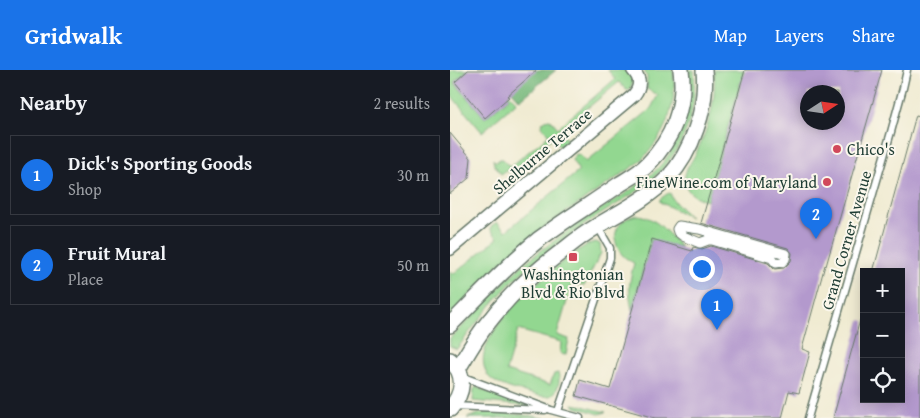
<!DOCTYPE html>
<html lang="en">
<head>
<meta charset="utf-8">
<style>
	body { margin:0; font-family:"Gentium Book Plus",serif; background:#242831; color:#f1f3f6 }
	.controls { position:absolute; right:15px; bottom:15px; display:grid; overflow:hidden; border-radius:0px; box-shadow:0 2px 12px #0003 }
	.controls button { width:45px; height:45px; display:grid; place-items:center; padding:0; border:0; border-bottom:1px solid #363941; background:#171b24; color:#f1f3f6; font:25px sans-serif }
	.compass { position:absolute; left:350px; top:15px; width:45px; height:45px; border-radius:50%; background:#171b24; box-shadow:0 2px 12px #0003; rotate:78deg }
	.you { position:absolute; left:251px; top:198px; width:18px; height:18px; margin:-12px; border:4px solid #fff; border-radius:50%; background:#1a73e8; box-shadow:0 0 0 8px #1a73e833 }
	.badge { display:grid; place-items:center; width:32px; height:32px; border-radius:50%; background:#1a73e8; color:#fff; font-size:16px; font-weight:700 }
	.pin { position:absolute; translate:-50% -41px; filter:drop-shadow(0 1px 2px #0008) }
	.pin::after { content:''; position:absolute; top:26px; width:18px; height:15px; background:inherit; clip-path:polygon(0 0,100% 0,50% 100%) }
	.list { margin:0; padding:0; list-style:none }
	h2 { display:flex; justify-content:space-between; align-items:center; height:65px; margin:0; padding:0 20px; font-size:21px }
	h2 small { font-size:16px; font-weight:400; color:#9ea1a6 }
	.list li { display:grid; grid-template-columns:32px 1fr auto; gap:15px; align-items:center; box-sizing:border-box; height:80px; margin:0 10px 10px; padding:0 10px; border:1px solid #363941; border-radius:0px }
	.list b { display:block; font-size:19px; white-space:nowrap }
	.list p { margin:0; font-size:16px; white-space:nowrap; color:#9ea1a6 }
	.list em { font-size:16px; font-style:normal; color:#9ea1a6 }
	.icon { flex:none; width:28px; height:28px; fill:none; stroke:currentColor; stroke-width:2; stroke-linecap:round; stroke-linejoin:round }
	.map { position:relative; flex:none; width:470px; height:348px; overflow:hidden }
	header { display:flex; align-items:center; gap:30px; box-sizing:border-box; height:70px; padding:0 25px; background:#1a73e8; color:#fff }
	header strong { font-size:24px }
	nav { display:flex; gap:28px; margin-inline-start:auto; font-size:18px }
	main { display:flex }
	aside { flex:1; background:#171b24 }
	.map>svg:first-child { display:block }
	.green { fill:#92d790; stroke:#588a62 }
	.forest { fill:#75b87a; stroke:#4a7a57 }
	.building { fill:#b399cd; fill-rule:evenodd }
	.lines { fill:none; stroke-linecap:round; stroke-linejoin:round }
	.service-casing { stroke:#687a6b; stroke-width:9 }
	.pedestrian-casing { stroke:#687a6b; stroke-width:11 }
	.minor-casing { stroke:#687a6b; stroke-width:15 }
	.tertiary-casing { stroke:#687a6b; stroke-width:18 }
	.service { stroke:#fff; stroke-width:6 }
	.pedestrian { stroke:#fff; stroke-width:9 }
	.minor { stroke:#fff; stroke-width:12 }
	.tertiary { stroke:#fff; stroke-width:15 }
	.poi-dot { fill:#d1495b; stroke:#fbf7ec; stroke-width:2 }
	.labels { text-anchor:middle; stroke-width:4; stroke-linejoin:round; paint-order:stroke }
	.poi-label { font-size:16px; fill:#1f3d34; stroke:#fbf7ec; text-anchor:start }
	.street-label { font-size:16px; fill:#1f3d34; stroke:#fbf7ec }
</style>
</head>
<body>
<header>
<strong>Gridwalk</strong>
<nav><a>Map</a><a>Layers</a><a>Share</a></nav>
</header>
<main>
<aside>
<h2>Nearby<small>2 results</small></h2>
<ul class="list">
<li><span class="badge">1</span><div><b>Dick's Sporting Goods</b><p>Shop</p></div><em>30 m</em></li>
<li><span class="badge">2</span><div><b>Fruit Mural</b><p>Place</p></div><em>50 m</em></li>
</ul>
</aside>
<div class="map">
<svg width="470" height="348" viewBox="0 0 470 348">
	<rect width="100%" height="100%" fill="#fbf7ec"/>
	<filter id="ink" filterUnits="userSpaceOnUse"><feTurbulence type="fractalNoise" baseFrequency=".02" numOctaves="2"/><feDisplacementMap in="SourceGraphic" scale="10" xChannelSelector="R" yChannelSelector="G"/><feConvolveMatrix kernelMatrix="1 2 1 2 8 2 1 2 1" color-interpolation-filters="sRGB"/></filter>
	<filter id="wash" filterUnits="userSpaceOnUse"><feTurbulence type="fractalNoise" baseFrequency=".0096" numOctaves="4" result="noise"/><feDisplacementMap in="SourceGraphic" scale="20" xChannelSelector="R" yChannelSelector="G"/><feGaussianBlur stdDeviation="1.12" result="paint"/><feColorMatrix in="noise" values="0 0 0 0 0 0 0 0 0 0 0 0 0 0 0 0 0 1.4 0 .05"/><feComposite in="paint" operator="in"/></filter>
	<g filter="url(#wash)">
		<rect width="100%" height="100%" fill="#f0ebd2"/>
		<path class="green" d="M2,0H18L4,12L35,48L59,28L58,26L59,24L67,32L32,62L0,24V2Z
			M158,0H178C182,8 185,12 179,20H176L169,12L110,61L117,70C116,74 113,77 109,76L102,68L60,103L57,100L51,104L44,95L43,89L46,92L50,89H52L60,97L99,65L92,56C91,52 96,49 100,49L108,58L165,9Z
			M194,0H223C229,35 213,71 187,94L87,162L48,195L0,246V201L4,204L48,168L41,160V156L47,152L56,161L129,101L122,90L126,84L130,85L136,92L196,43L201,38L208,25L197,19V7Z
			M238,0H244C248,48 230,88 192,118C150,145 106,171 69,205C46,227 26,253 7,279L0,276V268C28,243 51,212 81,188C103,171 126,155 149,140C168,128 189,116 205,101C232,75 242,36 238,0Z
			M264,0H294L257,131C247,128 236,123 235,112C233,102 240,94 244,87C248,80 251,72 254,65C262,44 266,23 264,0Z
			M220,123C224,134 233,140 240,147L210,132V129L217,124Z
			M189,145C209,149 218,164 231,177L201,170L182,240C178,219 179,213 184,193C178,190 172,186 169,180C159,163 171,146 189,145Z
			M146,172L150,174L151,183L134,216L122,214L107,265L119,269L116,284L113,285L110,283L111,272L68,260L56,301L100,315L104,304L108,303C111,309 108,323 100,326C97,327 94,326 91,326C76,322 48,318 38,306C33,298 32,288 35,280C44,248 90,209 116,189C125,183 135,174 146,172Z
			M26,317L52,328L87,337L23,331L24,319Z
			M123,334L128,335L156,342L149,344L146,343L125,337Z
			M40,342L83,346L95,348H17L32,343Z"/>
		<path class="forest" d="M86,0H106L70,30L62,21Z"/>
		<g id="blocks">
			<path class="building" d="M18,0H87L57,26L59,27L35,48L5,12Z
				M295,0H432L376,196L375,195L352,279L360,282L349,323L339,321L332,348H205L126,326L130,310L160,319L202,169L242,181L243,177L252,179L261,176L318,193L324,199L334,198L341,191L342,183L338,178L251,153ZM358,22H388V52H358Z
				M466,45L470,46V348H383L410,250L414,251V329H451V202H423Z
				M0,63L21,88L19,108L0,124Z"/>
		</g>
	</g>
	<g filter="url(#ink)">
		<use href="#blocks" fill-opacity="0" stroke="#687a6b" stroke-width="1"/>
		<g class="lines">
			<g class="service-casing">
				<path id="service" d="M11,306L101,340L130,348
					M3,336L95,340
					M108,341L160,188V178L148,157
					M358,348L441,62L453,18L457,0"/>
			</g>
			<g class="pedestrian-casing">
				<path id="pedestrian" d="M229,156L249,159L336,184L335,189L332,192L326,193L322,188L262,170H258L250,173L233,166L228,162L227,159Z"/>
			</g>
			<g class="minor-casing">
				<path id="minor" d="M0,179L184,25C191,16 191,9 183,0"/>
			</g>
			<g class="tertiary-casing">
				<path id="tertiary" d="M0,255C29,226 56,196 88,170C114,150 143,133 170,114C180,108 191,102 198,94C223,69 236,35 231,0
					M0,290C17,305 13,324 0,339
					M8,299C18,282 28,264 41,249C62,222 88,199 115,179C126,170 137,162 149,155C172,141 198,128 218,108C230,95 240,77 246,59C253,40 256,21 254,0"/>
			</g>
			<use href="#service" class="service"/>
			<use href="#pedestrian" class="pedestrian"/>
			<use href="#minor" class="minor"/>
			<use href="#tertiary" class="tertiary"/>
		</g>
	</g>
	<g class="poi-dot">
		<circle cx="387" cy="79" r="5"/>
		<circle cx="377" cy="112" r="5"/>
		<rect x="118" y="182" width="10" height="10" rx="2.5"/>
	</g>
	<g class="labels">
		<g class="poi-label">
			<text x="397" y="85">Chico's</text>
			<text x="367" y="118" text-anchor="end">FineWine.com of Maryland</text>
			<text x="123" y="210" text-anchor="middle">Washingtonian<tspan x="123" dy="18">Blvd &amp; Rio Blvd</tspan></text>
		</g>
		<g class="street-label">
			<text transform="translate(92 81) rotate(-40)" y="6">Shelburne Terrace</text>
			<text transform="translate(396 170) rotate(-74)" y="6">Grand Corner Avenue</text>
		</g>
	</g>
</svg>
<div class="controls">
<button>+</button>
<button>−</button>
<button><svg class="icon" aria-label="locate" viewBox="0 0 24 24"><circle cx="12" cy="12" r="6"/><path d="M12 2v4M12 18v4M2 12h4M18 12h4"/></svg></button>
</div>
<svg class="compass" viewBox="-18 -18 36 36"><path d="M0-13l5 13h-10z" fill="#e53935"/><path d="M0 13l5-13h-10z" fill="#9ea1a6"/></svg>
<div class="you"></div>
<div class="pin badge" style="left:267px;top:260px">1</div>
<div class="pin badge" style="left:366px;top:169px">2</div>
</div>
</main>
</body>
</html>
